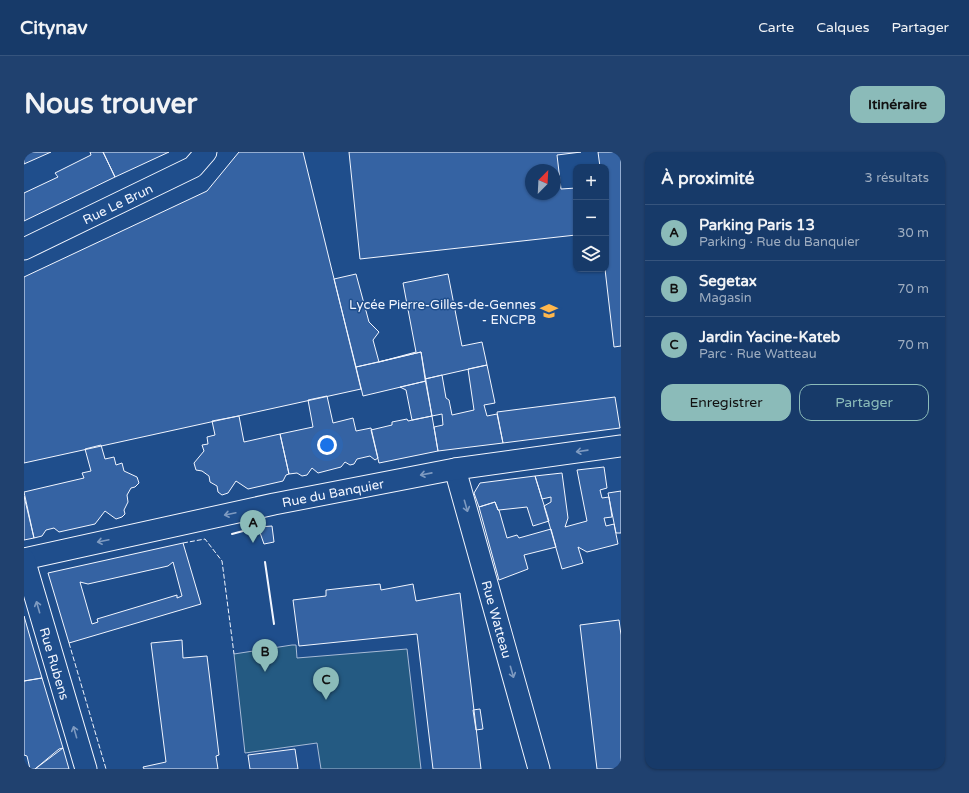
<!DOCTYPE html>
<html lang="fr">
<head>
<meta charset="utf-8">
<style>
	body { margin:0; font-family:"Varela Round",sans-serif; background:#20416f; color:#f1f3f6 }
	.controls { position:absolute; right:12px; top:12px; display:grid; overflow:hidden; border-radius:8px; box-shadow:0 1px 3px #0004 }
	.controls button { width:36px; height:36px; display:grid; place-items:center; padding:0; border:0; border-bottom:1px solid #36547d; background:#173a69; color:#f1f3f6; font:20px sans-serif }
	.compass { position:absolute; left:501px; top:12px; width:36px; height:36px; border-radius:50%; background:#173a69; box-shadow:0 1px 3px #0004; rotate:24deg }
	.you { position:absolute; left:303px; top:293px; width:14px; height:14px; margin:-10px; border:3px solid #fff; border-radius:50%; background:#1a73e8; box-shadow:0 0 0 6px #1a73e833 }
	.badge { display:grid; place-items:center; width:26px; height:26px; border-radius:50%; background:#8bbbb9; color:#111; font-size:13px; font-weight:700 }
	.pin { position:absolute; translate:-50% -33px; filter:drop-shadow(0 1px 2px #0008) }
	.pin::after { content:''; position:absolute; top:21px; width:14px; height:12px; background:inherit; clip-path:polygon(0 0,100% 0,50% 100%) }
	.list { margin:0; padding:0; list-style:none }
	h2 { display:flex; justify-content:space-between; align-items:center; height:52px; margin:0; padding:0 16px; font-size:17px }
	h2 small { font-size:13px; font-weight:400; color:#9eadc0 }
	.list li { display:grid; grid-template-columns:26px 1fr auto; gap:12px; align-items:center; box-sizing:border-box; height:56px; padding:0 16px; border-top:1px solid #36547d }
	.list b { display:block; font-size:15px; white-space:nowrap }
	.list p { margin:0; font-size:13px; white-space:nowrap; color:#9eadc0 }
	.list em { font-size:13px; font-style:normal; color:#9eadc0 }
	.actions { display:flex; gap:8px; padding:12px 16px }
	.actions a { flex:1; padding:9px 0; border:1px solid #8bbbb9; border-radius:12px; text-align:center; font-size:14px; color:#8bbbb9 }
	.actions .main { background:#8bbbb9; color:#111 }
	.icon { flex:none; width:22px; height:22px; fill:none; stroke:currentColor; stroke-width:2; stroke-linecap:round; stroke-linejoin:round }
	.map { position:relative; flex:none; width:597px; height:617px; overflow:hidden; border-radius:12px }
	header { display:flex; align-items:center; gap:24px; box-sizing:border-box; height:56px; padding:0 20px; background:#173a69; border-bottom:1px solid #36547d }
	header strong { font-size:19px }
	nav { display:flex; gap:22px; margin-inline-start:auto; font-size:14px }
	.intro { display:flex; align-items:center; justify-content:space-between; box-sizing:border-box; height:96px; padding:0 24px }
	h1 { margin:0; font-size:28px }
	.button { padding:10px 18px; border-radius:12px; background:#8bbbb9; color:#111; font-size:14px; font-weight:700 }
	main { display:flex; gap:24px; padding:0 24px }
	aside { flex:1; background:#173a69; border-radius:12px; box-shadow:0 1px 3px #0004 }
	.map>svg:first-child { display:block }
	.green { fill:#245a82; stroke:#a8bbd7 }
	.building { fill:#3563a3; stroke:#f2f6ff; fill-rule:evenodd }
	.lines { fill:none; stroke-linecap:round; stroke-linejoin:round }
	.street-casing { stroke:#f2f6ff; stroke-width:23 }
	.street { stroke:#1f4e8c; stroke-width:21 }
	.fence { stroke:#f2f6ff; stroke-width:1; stroke-dasharray:5 2; stroke-linecap:butt }
	.wall { stroke:#f2f6ff; stroke-width:2 }
	.oneway { stroke:#7e9ac0 }
	.labels { text-anchor:middle; stroke-width:3; stroke-linejoin:round; paint-order:stroke }
	.street-label { font-size:13px; fill:#f2f6ff; stroke:#1f4e8c }
	.poi-label { font-size:13px; fill:#f2f6ff; stroke:#1f4e8c; text-anchor:end }
</style>
</head>
<body>
<header>
<strong>Citynav</strong>
<nav><a>Carte</a><a>Calques</a><a>Partager</a></nav>
</header>
<div class="intro"><h1>Nous trouver</h1><a class="button">Itinéraire</a></div>
<main>
<div class="map">
<svg width="597" height="617" viewBox="0 0 597 617">
	<rect width="100%" height="100%" fill="#1f4e8c"/>
	<path class="green" d="M268,493H272L273,506L383,497L397,617H297L293,591L221,601L210,502Z"/>
	<path class="building" d="M0,0H27L0,12Z
		M66,0H79L91,25L0,69V41L34,25L31,21L67,3Z
		M79,0H145L91,25Z
		M215,0H279L337,237L0,311V125L183,39Z
		M325,0H557L533,3L537,37L552,36V83L336,107ZM507,18H531V42H507Z
		M574,0H597V194L590,195L581,117L582,15H576Z
		M332,122L345,170L355,180L349,188L355,210L332,215L310,127Z
		M424,122L438,194L458,190L463,213L401,227L397,200L355,210L392,200L379,131Z
		M397,200L402,229L339,244L332,215Z
		M463,213L471,251L460,253L463,264L473,262L479,291L414,299L410,275L419,273L418,262L408,264L401,227L418,223L422,246L425,248L428,263L450,258L444,217Z
		M402,229L408,264L388,268L382,238L376,235Z
		M303,244L309,271L329,266L332,279L347,276L354,306L351,308L346,304L333,307L330,312L326,313L321,310L317,315L294,321L288,316L283,323L278,324L273,321L265,322L256,282L289,275L284,248Z
		M591,245L596,276L479,291L473,260Z
		M215,264L220,290L256,282L265,322L262,323L259,329L224,337L212,329L204,341L198,343L194,340L193,334L186,330L185,324L178,319L172,318L170,311L180,299L178,293L184,292L183,285L191,283L188,269Z
		M408,264L414,299L355,311L347,278L368,273V270L383,267L384,269Z
		M77,293L81,307L90,305L92,313L98,311L100,319L113,325L115,331L111,335L107,336L103,343L104,350L100,358L101,362L98,365L92,367L81,359L71,372L35,380L30,376L22,378L18,384L10,386L0,340L60,326L58,321L67,319L61,297Z
		M580,315L583,336L576,338L578,346L585,345L588,365L580,366L582,374L590,372L594,392L563,400L554,395L559,411L538,417L520,354L527,350V345L518,347L511,324L538,321L544,366L541,375L563,369L553,318Z
		M511,324L525,369L509,374L503,355L475,358H474L471,350L455,355L450,341L456,331Z
		M597,339V381H592L584,341Z
		M0,344L10,386L0,388Z
		M471,350L474,358H475L483,386L493,383L495,386L527,377L532,395L500,403L504,417L475,428L455,355Z
		M248,374L250,390L240,392L234,375Z
		M159,391L177,452L45,491L24,421ZM149,410L158,444L153,446V443L73,467L74,470L68,472L56,430L64,432L144,414Z
		M356,432L357,438L389,432L392,449L436,441L457,617H409L393,482L275,494L269,448L302,444V438Z
		M0,464L8,492L18,526L0,529Z
		M595,468L597,483V617H573L556,473Z
		M158,488L159,506L183,504L195,603L192,604L194,617H120L119,615L142,610L127,491Z
		M18,526L39,596L11,617H6L3,604L0,603V529Z
		M456,557L459,577L452,578L449,558Z
		M39,596L45,617H11L35,597Z
		M271,597L274,617H226L224,603Z"/>
	<g class="lines">
		<g class="street-casing">
			<g id="street">
				<path id="s1" d="M0,97L169,15L182,0"/>
				<path id="s2" d="M431,317L515,617"/>
				<path id="s3" d="M0,407L250,352L431,317L597,294"/>
				<path id="s4" d="M0,407L62,617"/>
			</g>
		</g>
		<use href="#street" class="street"/>
		<path class="fence" d="M159,391L181,387L198,409L210,502
			M45,491L82,617"/>
		<path class="wall" d="M208,382L234,375
			M241,410L250,472"/>
	</g>
	<defs><path id="oneway-shaft" d="M-6 0H5M1.5-3L5.5 0L1.5 3" fill="none" stroke-width="1.6" stroke-linecap="round" stroke-linejoin="round"/></defs>
	<g class="oneway">
		<use href="#oneway-shaft" transform="translate(558 299) rotate(172)"/>
		<use href="#oneway-shaft" transform="translate(402 322) rotate(169)"/>
		<use href="#oneway-shaft" transform="translate(442 354) rotate(74)"/>
		<use href="#oneway-shaft" transform="translate(206 362) rotate(168)"/>
		<use href="#oneway-shaft" transform="translate(79 389) rotate(168)"/>
		<use href="#oneway-shaft" transform="translate(14 455) rotate(-106)"/>
		<use href="#oneway-shaft" transform="translate(488 520) rotate(74)"/>
		<use href="#oneway-shaft" transform="translate(51 580) rotate(-106)"/>
	</g>
	<defs>
		<g id="school-bare" transform="scale(1.38)"><path d="M0-5L7-2L0 1L-7-2ZM-4 1L0 2.5L4 1V4Q0 6-4 4Z" fill="#ffb74d" stroke="#1f4e8c" stroke-width="2.5" paint-order="stroke"/></g>
	</defs>
	<g fill-rule="evenodd">
		<use href="#school-bare" x="525" y="159"/>
	</g>
	<g class="labels">
		<g class="street-label">
			<text dy="5" stroke="none"><textPath href="#s1" startOffset="104">Rue Le Brun</textPath></text>
			<text dy="5" stroke="none"><textPath href="#s3" startOffset="316">Rue du Banquier</textPath></text>
			<text dy="5" stroke="none"><textPath href="#s2" startOffset="156">Rue Watteau</textPath></text>
			<text dy="5" stroke="none"><textPath href="#s4" startOffset="109">Rue Rubens</textPath></text>
		</g>
		<g class="poi-label">
			<text x="512" y="157">Lycée Pierre-Gilles-de-Gennes<tspan x="512" dy="15">- ENCPB</tspan></text>
		</g>
	</g>
</svg>
<div class="controls">
<button>+</button>
<button>−</button>
<button><svg class="icon" aria-label="layers" viewBox="0 0 24 24"><path d="M12 4l9 5-9 5-9-5zM3 14l9 5 9-5"/></svg></button>
</div>
<svg class="compass" viewBox="-18 -18 36 36"><path d="M0-13l5 13h-10z" fill="#e53935"/><path d="M0 13l5-13h-10z" fill="#9eadc0"/></svg>
<div class="you"></div>
<div class="pin badge" style="left:229px;top:391px">A</div>
<div class="pin badge" style="left:241px;top:520px">B</div>
<div class="pin badge" style="left:302px;top:548px">C</div>
</div>
<aside>
<h2>À proximité<small>3 résultats</small></h2>
<ul class="list">
<li><span class="badge">A</span><div><b>Parking Paris 13</b><p>Parking · Rue du Banquier</p></div><em>30 m</em></li>
<li><span class="badge">B</span><div><b>Segetax</b><p>Magasin</p></div><em>70 m</em></li>
<li><span class="badge">C</span><div><b>Jardin Yacine-Kateb</b><p>Parc · Rue Watteau</p></div><em>70 m</em></li>
</ul>
<div class="actions"><a class="main">Enregistrer</a><a>Partager</a></div>
</aside>
</main>
</body>
</html>
